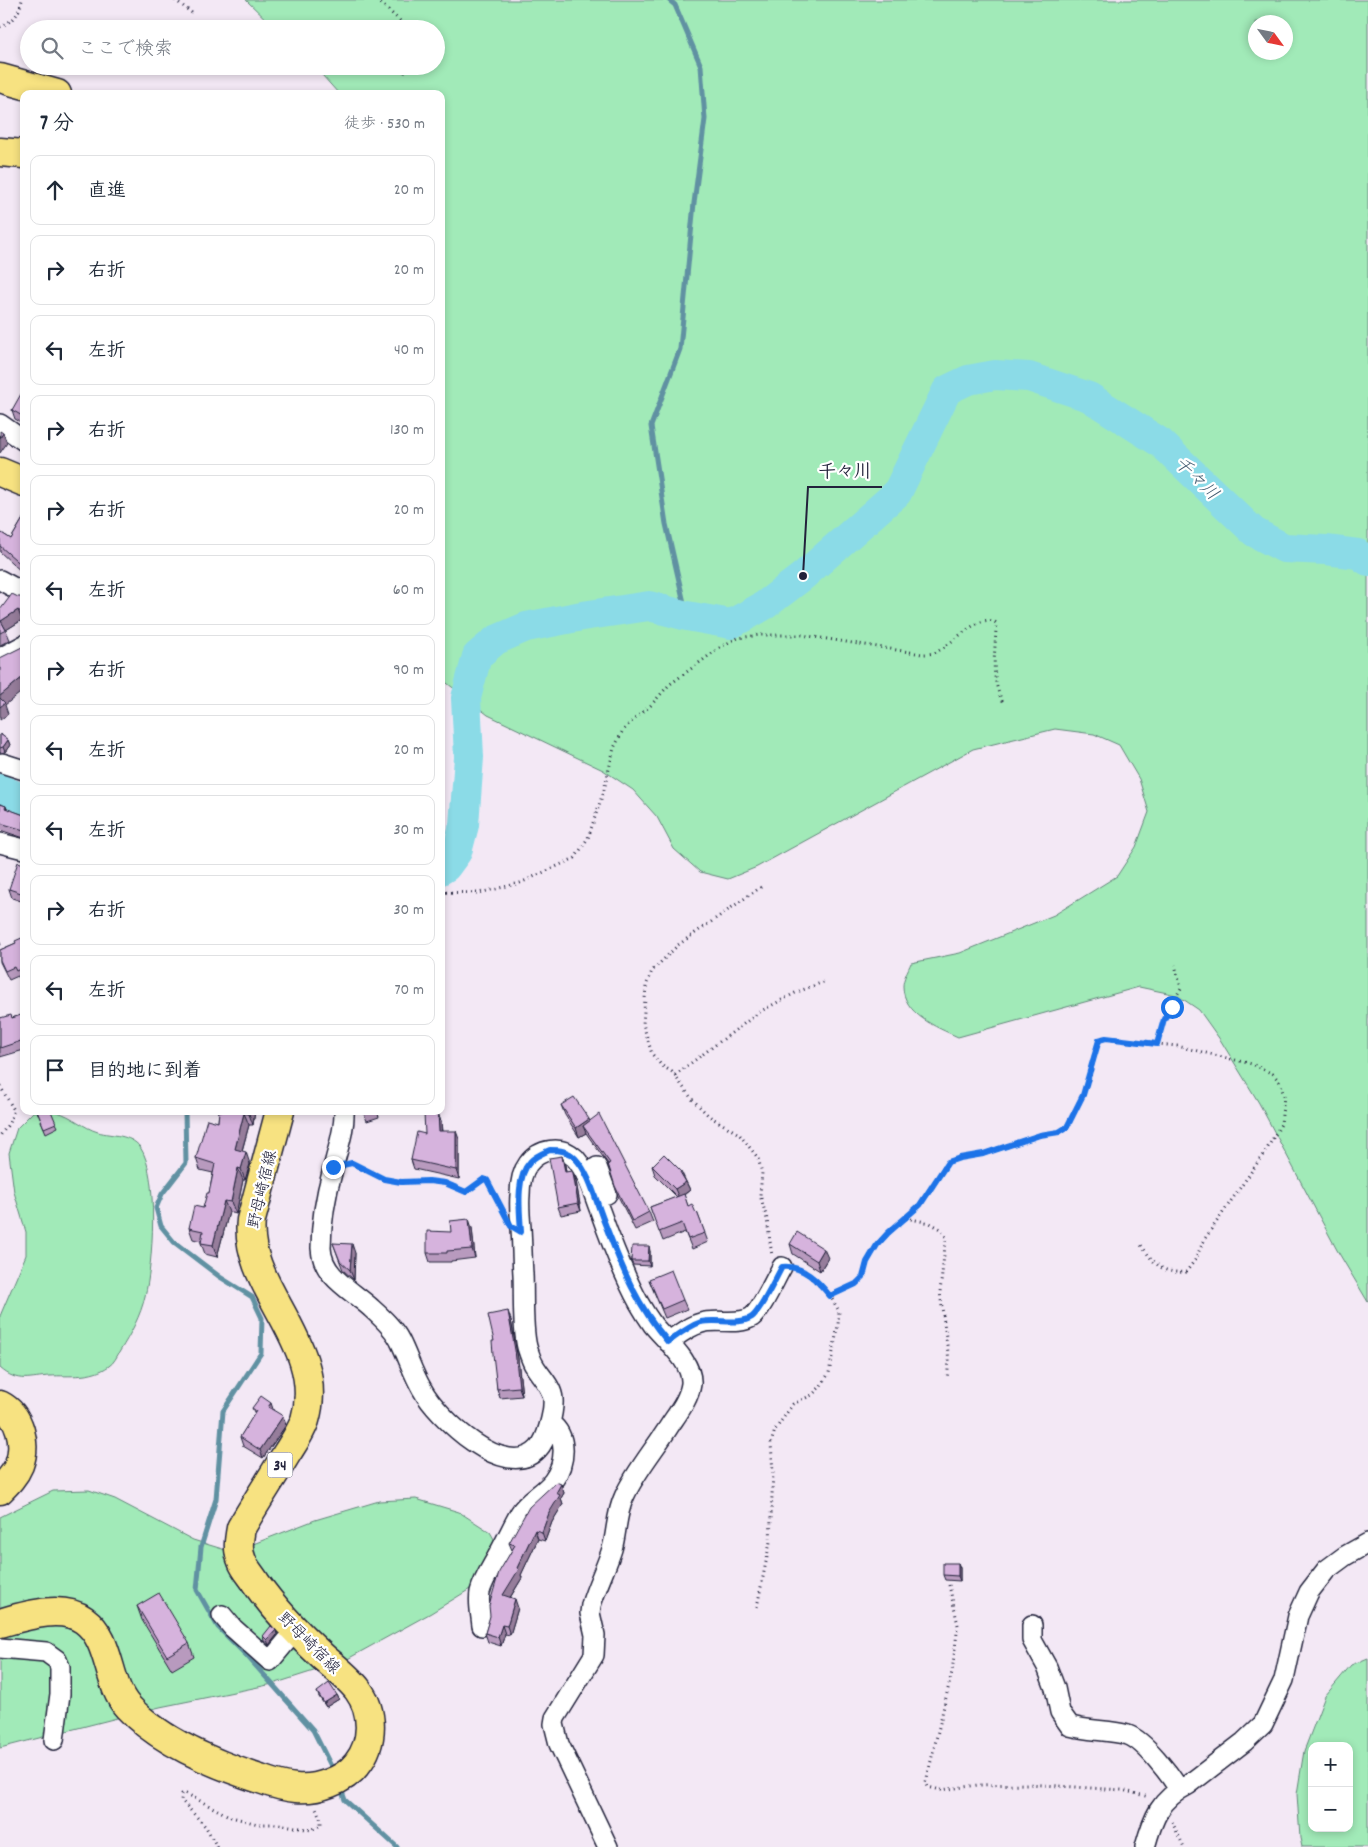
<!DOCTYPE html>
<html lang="ja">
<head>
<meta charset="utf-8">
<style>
	body { margin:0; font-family:Dekko,"Klee One",sans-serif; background:#f6f6f7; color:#1f2937 }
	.controls { position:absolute; right:15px; bottom:15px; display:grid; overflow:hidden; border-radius:10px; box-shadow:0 2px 8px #0003 }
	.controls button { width:45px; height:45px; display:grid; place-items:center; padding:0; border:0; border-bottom:1px solid #e0e1e3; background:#fff; color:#1f2937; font:25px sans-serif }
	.compass { position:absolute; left:1248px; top:15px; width:45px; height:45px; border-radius:50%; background:#fff; box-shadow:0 2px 8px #0003; rotate:123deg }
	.stop { position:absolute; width:15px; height:15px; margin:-11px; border:4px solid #1a73e8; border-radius:50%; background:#fff }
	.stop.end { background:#1a73e8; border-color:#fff; box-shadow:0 1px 5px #0008 }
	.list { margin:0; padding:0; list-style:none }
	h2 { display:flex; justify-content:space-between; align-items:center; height:65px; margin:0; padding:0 20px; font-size:21px }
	h2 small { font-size:16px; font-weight:400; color:#747a83 }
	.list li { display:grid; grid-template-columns:32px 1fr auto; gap:15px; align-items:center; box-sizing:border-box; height:70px; margin:0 10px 10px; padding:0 10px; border:1px solid #e0e1e3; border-radius:10px }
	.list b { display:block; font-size:19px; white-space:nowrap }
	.list em { font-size:16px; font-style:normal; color:#747a83 }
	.icon { flex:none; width:28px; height:28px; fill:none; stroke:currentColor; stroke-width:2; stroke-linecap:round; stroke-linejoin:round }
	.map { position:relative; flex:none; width:1368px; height:1847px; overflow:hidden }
	.search { position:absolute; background:#fff; box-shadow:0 2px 8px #0003; left:20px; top:20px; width:425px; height:55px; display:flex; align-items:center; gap:12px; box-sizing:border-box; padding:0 18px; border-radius:28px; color:#747a83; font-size:19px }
	.panel { position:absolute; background:#fff; box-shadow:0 2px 8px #0003; left:20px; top:90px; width:425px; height:1025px; border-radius:10px }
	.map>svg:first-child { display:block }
	.green { fill:#a1eab8; stroke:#62867a; fill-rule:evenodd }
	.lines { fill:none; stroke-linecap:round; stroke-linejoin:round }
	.stream { stroke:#6191a2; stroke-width:5 }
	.river { stroke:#8bdbe7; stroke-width:30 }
	.street-casing { stroke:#22223b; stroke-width:22 }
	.primary-casing { stroke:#22223b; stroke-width:31 }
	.path { stroke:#22223b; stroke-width:3; stroke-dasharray:1 4; stroke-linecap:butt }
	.street { stroke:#fff; stroke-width:19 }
	.primary { stroke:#f7e281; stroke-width:28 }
	.wall { fill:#b89abe; stroke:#22223b }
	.shaded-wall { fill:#967d9b; stroke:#22223b }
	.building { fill:#d6b3dd; stroke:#22223b }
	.route { stroke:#1a73e8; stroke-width:6 }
	.labels { text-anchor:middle; stroke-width:4.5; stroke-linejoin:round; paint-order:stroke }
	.shield { fill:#fff; stroke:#646476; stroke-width:1 }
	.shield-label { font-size:15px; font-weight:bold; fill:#22223b }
	.street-label { font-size:16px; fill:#22223b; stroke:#fff }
	.water-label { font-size:18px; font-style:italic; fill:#425a6f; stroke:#fff }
	.leader { fill:none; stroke:#22223b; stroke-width:2 }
	.callout-dot { fill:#22223b; stroke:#fff; stroke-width:2 }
	.callout-label { font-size:18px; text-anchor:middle; font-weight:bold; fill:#22223b; stroke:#fff; stroke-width:4.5; stroke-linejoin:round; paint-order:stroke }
</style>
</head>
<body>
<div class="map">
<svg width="1368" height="1847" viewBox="0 0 1368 1847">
	<rect width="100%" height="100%" fill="#f3e8f5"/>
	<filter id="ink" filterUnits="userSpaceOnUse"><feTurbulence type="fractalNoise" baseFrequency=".02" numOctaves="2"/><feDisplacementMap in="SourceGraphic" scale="10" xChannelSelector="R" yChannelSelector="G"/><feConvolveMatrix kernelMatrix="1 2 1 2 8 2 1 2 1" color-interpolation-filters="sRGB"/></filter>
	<g filter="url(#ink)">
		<path class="green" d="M246,0H1368V1302L1337,1250L1259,1103L1221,1041L1199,1010L1177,995L1139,987L958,1037C936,1027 903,1014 903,986C903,979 908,970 911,963L960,953L1054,915L1117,876L1136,847L1149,812L1139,779L1119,745L1094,734L1055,729L973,749L757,867L728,879L700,872L674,849L657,817L633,790L603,770L488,715L443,680L441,678V94H339L314,66H436V29H276ZM1286,22V52H1256V22Z
			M38,1111C44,1111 52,1110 57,1112C72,1116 84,1128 98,1132C112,1136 130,1134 140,1147C159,1174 153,1265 145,1296C141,1315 130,1335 120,1351C117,1356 114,1363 109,1366C91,1379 70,1375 50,1376C30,1377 18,1384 0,1368V1316L26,1255V1232L14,1192L9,1153L17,1128L33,1112Z
			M89,1490L115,1499L193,1540L229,1551L248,1546L315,1520L379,1501L416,1499L459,1512L490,1532L498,1546L488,1578L431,1613L342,1662L273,1684L160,1707L0,1748V1517L53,1491Z
			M1368,1658V1847H1302L1300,1838L1297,1794L1304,1751L1325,1696L1351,1665ZM1312,1746H1349V1828H1312Z"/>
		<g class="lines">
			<path class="stream" d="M669,0L675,5L701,66L705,119L694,203L680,349L651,426L666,524L687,616
				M185,1111L186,1163L162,1194L156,1208L161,1226L174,1242L220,1277L252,1297L262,1318L261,1353L223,1411L216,1499L201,1547L197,1590L218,1627L248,1657L313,1730L334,1772
				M340,1786L345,1800L397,1847"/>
			<path class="river" d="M0,789L24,799
				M441,870L446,867L457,852L464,825L469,757L466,698L477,656L496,640L526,627L582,616L649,606L687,616L731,624L765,605L803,576L897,493L947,390L968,380L995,375L1029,377L1089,397L1161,443L1254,532L1284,548L1326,550L1358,554L1368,561"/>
			<g class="street-casing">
				<path id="street" d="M0,424L24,441
					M0,580L13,587L24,596
					M0,658L24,645
					M2,763L24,770
					M0,843L24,849
					M344,1111C345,1131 337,1150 333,1169C326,1194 321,1222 321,1248C322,1276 351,1290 370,1307C380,1316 394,1328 400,1341C408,1357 413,1374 422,1389C437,1417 506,1483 538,1449C547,1440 554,1412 553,1399C552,1386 540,1376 534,1365C531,1360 529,1353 527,1347C522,1327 524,1295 523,1274C522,1259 522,1244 521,1228C520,1217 519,1206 520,1195C520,1185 522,1172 528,1164C539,1149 561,1145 575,1158C588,1173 593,1193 600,1211C611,1242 623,1274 639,1303C643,1310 648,1318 653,1325C666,1341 693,1362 691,1384C689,1399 678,1413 670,1425C655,1449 635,1472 624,1497C616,1514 617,1532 612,1549C606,1568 597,1585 591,1605L590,1613L595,1635L594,1655L555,1718L554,1724L559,1744L608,1847
					M597,1167L607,1194
					M668,1342C678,1335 689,1326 701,1323C716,1318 738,1326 752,1317C762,1309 775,1279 782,1267
					M222,1615L233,1628L270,1661L295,1631
					M1032,1625V1640L1047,1667L1055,1688L1060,1712L1070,1726C1089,1731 1111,1730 1128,1735C1145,1741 1170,1775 1179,1789
					M482,1626C481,1615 478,1603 480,1592C483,1580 491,1568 497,1557C505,1543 512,1527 520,1513C528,1500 544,1493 553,1481C566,1463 568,1436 550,1423
					M0,1648L46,1652L57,1660L60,1667V1694L54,1740
					M1145,1847C1153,1818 1160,1799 1188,1785L1244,1742L1263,1724L1284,1680L1298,1616L1309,1592L1326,1570L1345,1556L1368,1543"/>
			</g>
			<g class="primary-casing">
				<path id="primary" d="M0,78L57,94
					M0,152L24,154
					M0,472L24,482
					M0,1405C20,1415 27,1444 19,1465C15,1475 7,1483 0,1490
					M0,1623C25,1616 61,1604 84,1620C112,1640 106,1683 128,1707C159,1741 217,1765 260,1779C271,1783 284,1787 296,1788C317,1790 344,1781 357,1764C374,1743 374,1712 358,1690C349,1678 333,1666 322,1656C298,1634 275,1610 256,1583C252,1576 245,1569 242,1561C237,1550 239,1539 241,1528C256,1502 272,1478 287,1453C294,1442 301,1432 305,1420C328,1344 243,1288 251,1220L280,1111"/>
			</g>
			<path class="path" d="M175,0L192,13
				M377,0L409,29
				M0,27C15,19 18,16 22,0
				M404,73L409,66
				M761,887L678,945L652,971L646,986L643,1024L652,1054L661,1065L672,1072L692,1099L709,1116L739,1134L758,1158L762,1173L760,1195L767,1219L772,1256
				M441,892L479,893L520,883L575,858L588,838L604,790L614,748L622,732L629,724L651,705L669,685L722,646L738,638L760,635H802L922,654C927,654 934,654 938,651C952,644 982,611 996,623C996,653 989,674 1003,703
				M0,944L3,943
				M1157,1044L1164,1019L1181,988L1175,965
				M675,1075L761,1011L797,992L826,981
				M0,1086L14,1110L9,1123L0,1136
				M351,1163L384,1179L401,1182L429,1181L445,1183L466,1192L484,1179L487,1180L502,1208
				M906,1218L930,1223L941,1229L946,1237L940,1292L949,1360L947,1379
				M830,1296L856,1284L863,1277L867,1262L877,1245L888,1233L920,1205L948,1162L960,1158L983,1154L1040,1135L1059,1132L1067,1127L1083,1095L1090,1075L1096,1048L1102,1038L1177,1046L1252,1064L1273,1074L1280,1082L1284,1096L1281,1124L1267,1149L1204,1240L1195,1260L1186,1272C1161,1274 1154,1263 1141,1245
				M949,1585L958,1625L952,1672L926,1782L928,1787L941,1790L978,1785L1027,1784L1122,1790L1149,1797
				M757,1607L770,1542L773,1472L771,1443L775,1430L793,1404L812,1395L820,1387L829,1373L838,1325L839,1311L829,1294L803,1270L797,1268
				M1172,1822L1184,1847
				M217,1847L206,1827L181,1800L182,1794L185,1793L231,1817L258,1824H279L311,1830L321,1825V1820L316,1808"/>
			<use href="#street" class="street"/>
			<use href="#primary" class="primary"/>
		</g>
		<path class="wall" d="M24,395V424L15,419L12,410Z
			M24,517V574L0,552V532L11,539Z
			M24,599V622L22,620L6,630L10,640L0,645V610Z
			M0,734L8,740L10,745L5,752L0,753Z
			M0,804L6,806L7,809L24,815V838L0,830Z
			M24,864V902L12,898L9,889Z
			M24,937V978L20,980L18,976L9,980L0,962V950L16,943Z
			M24,1014V1050L0,1057V1018H12Z
			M561,1105L590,1121L649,1212L653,1222L635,1230L618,1196L608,1164L586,1133L579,1137L565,1115Z
			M37,1111L56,1123L58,1127L46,1133Z
			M219,1111H255L253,1125H249L242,1151L250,1164L245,1180H243L236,1214L229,1212L217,1257L205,1254L201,1243V1241L193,1239L189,1228L203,1208L209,1193L213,1173L200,1170L196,1158L218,1122Z
			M363,1111H377L379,1117L367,1121Z
			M438,1113L441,1122L442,1131L459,1139V1179L414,1169L411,1160L425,1134Z
			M562,1156L565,1165L566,1172L576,1181L581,1211L561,1215L558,1207Z
			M652,1166L681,1171L690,1190L684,1195L688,1206L696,1213L697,1212L708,1242L692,1249L685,1232L663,1241L650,1207L677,1197L655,1175Z
			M472,1228L475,1258L451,1261V1262H430L427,1253L451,1232Z
			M333,1243L355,1253L354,1280L343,1270Z
			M790,1244L828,1258L820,1271L793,1254Z
			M650,1251V1266L633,1265L631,1261Z
			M649,1280L683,1300L687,1309L665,1318Z
			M511,1320L518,1359L522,1396L500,1398L497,1389L494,1341Z
			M252,1408L273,1410L286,1425L263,1458L243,1446L240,1437L255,1414Z
			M561,1484L564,1493L561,1498L563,1504L552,1522L545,1541L538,1539L521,1575L522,1578L510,1598L518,1608L510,1635L505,1634L501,1646L488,1642L485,1633L512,1550L509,1543Z
			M958,1563L960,1568V1581L945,1580L943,1575Z
			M137,1606L189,1643L194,1657L172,1670L142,1620Z
			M277,1635L269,1645L264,1641L263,1636Z
			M317,1692L337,1695L339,1699L326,1707L319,1697Z"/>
		<path class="shaded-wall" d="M3,433L7,443L0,453V438Z
			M18,610L22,620L6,630L1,621Z
			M24,676V690L5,705L8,714L0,720V696Z
			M8,740L10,745L5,752L3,747Z
			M249,1111H255L253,1125L249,1114Z
			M244,1113L249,1125L239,1161L235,1149Z
			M438,1113L441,1122L442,1140L439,1131Z
			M589,1119L593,1129L583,1126L586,1133L579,1137L576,1128Z
			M456,1131L459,1139V1179L456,1170Z
			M246,1152L250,1164L245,1180L241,1169Z
			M562,1156L565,1165L567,1180L565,1172Z
			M238,1168L243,1180L236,1214L231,1202Z
			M573,1173L576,1181L581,1211L578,1203Z
			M686,1182L690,1190L679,1198L675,1189Z
			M224,1201L229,1212L217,1257L213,1245Z
			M469,1219L472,1228L475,1258L472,1249Z
			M352,1244L355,1253L354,1280L350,1270Z
			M649,1246L650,1251V1266L648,1261Z
			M824,1249L828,1258L820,1271L817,1261Z
			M508,1311L511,1320L518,1359L522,1396L519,1387Z
			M271,1403L274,1412L268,1407Z
			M283,1416L286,1425L263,1458L260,1450Z
			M561,1484L564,1493L561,1498L563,1504L552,1522L545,1541L542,1532L556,1493Z
			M535,1530L538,1539L521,1575L522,1578L506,1604L503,1595L517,1568Z
			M958,1563L960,1568V1581L958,1576Z
			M515,1599L518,1608L510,1635L507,1626Z
			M502,1625L505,1634L501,1646L498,1637Z
			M276,1630L277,1635L269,1645L267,1640Z
			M337,1695L339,1699L326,1707L324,1703Z"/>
		<path class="building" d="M21,394L24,395V417L12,410Z
			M0,431L3,433L0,438Z
			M24,517V567L0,546V532L11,539Z
			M12,594L18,597H22L24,599V614L18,610L1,621L6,630L0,633V610Z
			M24,646V676L0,696V658Z
			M0,698L5,703L0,707Z
			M0,734L8,740L3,747L0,748Z
			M0,804L6,806L5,808L24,815V830L0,823Z
			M18,862L24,864V894L9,889Z
			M24,937V967L16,971L14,967L5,971L0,960V950L16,943L15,941Z
			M24,1014V1040L0,1048V1018L11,1015L12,1018Z
			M574,1097L589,1119L576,1128L561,1105Z
			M37,1111H51L56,1123L44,1128Z
			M219,1111H249V1114L244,1113L235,1149L246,1152L241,1169L238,1168L231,1202L224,1201L213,1245L201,1243L203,1231L189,1228L194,1206L203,1208L207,1193H209L215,1164L196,1158L207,1119L218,1122Z
			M424,1113H438L439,1131H456V1170L411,1160L417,1132L425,1134Z
			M599,1114L649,1212L632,1221L615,1186L608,1164L610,1163L583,1126Z
			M664,1154L681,1171L680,1172L686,1182L675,1189L652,1166Z
			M562,1156L565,1172L572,1171L573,1173L578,1203L558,1207L549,1158Z
			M684,1194L688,1206L692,1204L696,1213L697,1212L705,1233L688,1239L682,1223L659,1232L650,1207Z
			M469,1219L472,1249L447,1251V1253H427V1231L451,1232L450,1221Z
			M797,1232L824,1249L817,1261L790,1244Z
			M333,1243L352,1244L350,1270L340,1261Z
			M632,1246H649L648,1261H631Z
			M671,1270L683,1300L662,1309L649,1279Z
			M508,1311L515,1350L519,1387L497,1389L493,1354L492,1341H494L488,1315Z
			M261,1396L271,1403L268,1407L283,1416L260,1450L240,1437L256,1411L252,1408Z
			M556,1482L561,1484L556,1493L560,1495L549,1513L542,1532L535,1530L517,1568L519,1569L503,1595L515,1599L507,1626L502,1625L498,1637L485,1633L490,1616L489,1606L499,1572L515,1545L509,1543L529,1507Z
			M943,1563H958V1576L943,1575Z
			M159,1593L189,1643L167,1656L137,1606Z
			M271,1626L276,1630L267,1640L263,1636Z
			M329,1683L337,1695L324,1703L317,1692Z"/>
	</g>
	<g class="lines" filter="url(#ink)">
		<path class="route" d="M333,1167L352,1163L384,1179L401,1182L429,1181L445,1183L466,1192L484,1179L487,1180L511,1226L521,1232C520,1212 515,1178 530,1162C535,1156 543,1153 550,1150C560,1150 568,1151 575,1158C591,1175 596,1203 605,1224C623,1270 636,1304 668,1342C678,1335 689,1326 701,1322C716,1318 738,1326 752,1317C762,1309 775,1279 782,1267C803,1265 818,1281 830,1296L856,1284L863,1277L867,1262L877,1245L888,1233L920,1205L948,1162L960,1158L983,1154L1040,1135L1059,1132L1067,1127L1083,1095L1099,1040L1106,1038L1157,1044L1164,1019L1172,1007"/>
	</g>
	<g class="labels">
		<rect class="shield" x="267.5" y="1452.5" width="25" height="25" rx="4"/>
		<g class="shield-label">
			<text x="280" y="1470">34</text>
		</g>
		<g class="street-label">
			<text transform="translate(261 1189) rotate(-77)" y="6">野母崎宿線</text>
			<text transform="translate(310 1642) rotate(45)" y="6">野母崎宿線</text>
		</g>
		<g class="water-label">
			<text transform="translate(1197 478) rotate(44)" y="6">千々川</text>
		</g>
	</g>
	<path class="leader" d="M803 576L808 487H882"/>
	<circle class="callout-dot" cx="803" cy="576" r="5"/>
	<g class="callout-label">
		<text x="845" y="477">千々川</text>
	</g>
</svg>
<div class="controls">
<button>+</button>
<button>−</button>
</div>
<svg class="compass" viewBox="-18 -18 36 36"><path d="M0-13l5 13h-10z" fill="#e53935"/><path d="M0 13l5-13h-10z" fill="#747a83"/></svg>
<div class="stop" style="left:1172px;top:1007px"></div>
<div class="stop end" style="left:333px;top:1167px"></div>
<div class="search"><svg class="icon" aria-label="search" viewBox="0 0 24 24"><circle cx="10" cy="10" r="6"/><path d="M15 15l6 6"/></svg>ここで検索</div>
<section class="panel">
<h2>7 分<small>徒歩 · 530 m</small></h2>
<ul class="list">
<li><svg class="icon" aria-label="ahead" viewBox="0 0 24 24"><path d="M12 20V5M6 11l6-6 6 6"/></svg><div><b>直進</b></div><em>20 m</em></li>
<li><svg class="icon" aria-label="right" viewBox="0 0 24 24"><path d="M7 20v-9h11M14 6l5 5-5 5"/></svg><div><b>右折</b></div><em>20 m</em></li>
<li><svg class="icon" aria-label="left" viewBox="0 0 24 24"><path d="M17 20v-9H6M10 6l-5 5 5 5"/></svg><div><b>左折</b></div><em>40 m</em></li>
<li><svg class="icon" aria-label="right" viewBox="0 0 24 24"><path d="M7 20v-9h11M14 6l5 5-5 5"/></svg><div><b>右折</b></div><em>130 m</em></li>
<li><svg class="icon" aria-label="right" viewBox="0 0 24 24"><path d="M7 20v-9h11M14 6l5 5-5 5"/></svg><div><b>右折</b></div><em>20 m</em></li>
<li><svg class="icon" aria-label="left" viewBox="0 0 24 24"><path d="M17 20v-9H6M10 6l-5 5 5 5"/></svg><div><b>左折</b></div><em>60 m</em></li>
<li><svg class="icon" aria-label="right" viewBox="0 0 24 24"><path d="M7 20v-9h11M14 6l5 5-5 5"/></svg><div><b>右折</b></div><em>90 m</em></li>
<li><svg class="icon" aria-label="left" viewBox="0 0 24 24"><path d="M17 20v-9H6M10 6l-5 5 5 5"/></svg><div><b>左折</b></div><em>20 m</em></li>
<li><svg class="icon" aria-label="left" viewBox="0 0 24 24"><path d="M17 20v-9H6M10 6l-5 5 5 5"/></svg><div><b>左折</b></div><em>30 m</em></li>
<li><svg class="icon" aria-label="right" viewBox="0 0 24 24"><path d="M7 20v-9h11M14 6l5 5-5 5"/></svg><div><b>右折</b></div><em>30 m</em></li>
<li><svg class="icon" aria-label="left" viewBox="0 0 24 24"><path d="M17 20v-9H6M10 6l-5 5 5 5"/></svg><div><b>左折</b></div><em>70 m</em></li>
<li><svg class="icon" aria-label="arrive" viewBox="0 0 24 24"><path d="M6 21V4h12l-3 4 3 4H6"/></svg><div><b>目的地に到着</b></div></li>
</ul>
</section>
</div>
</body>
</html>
